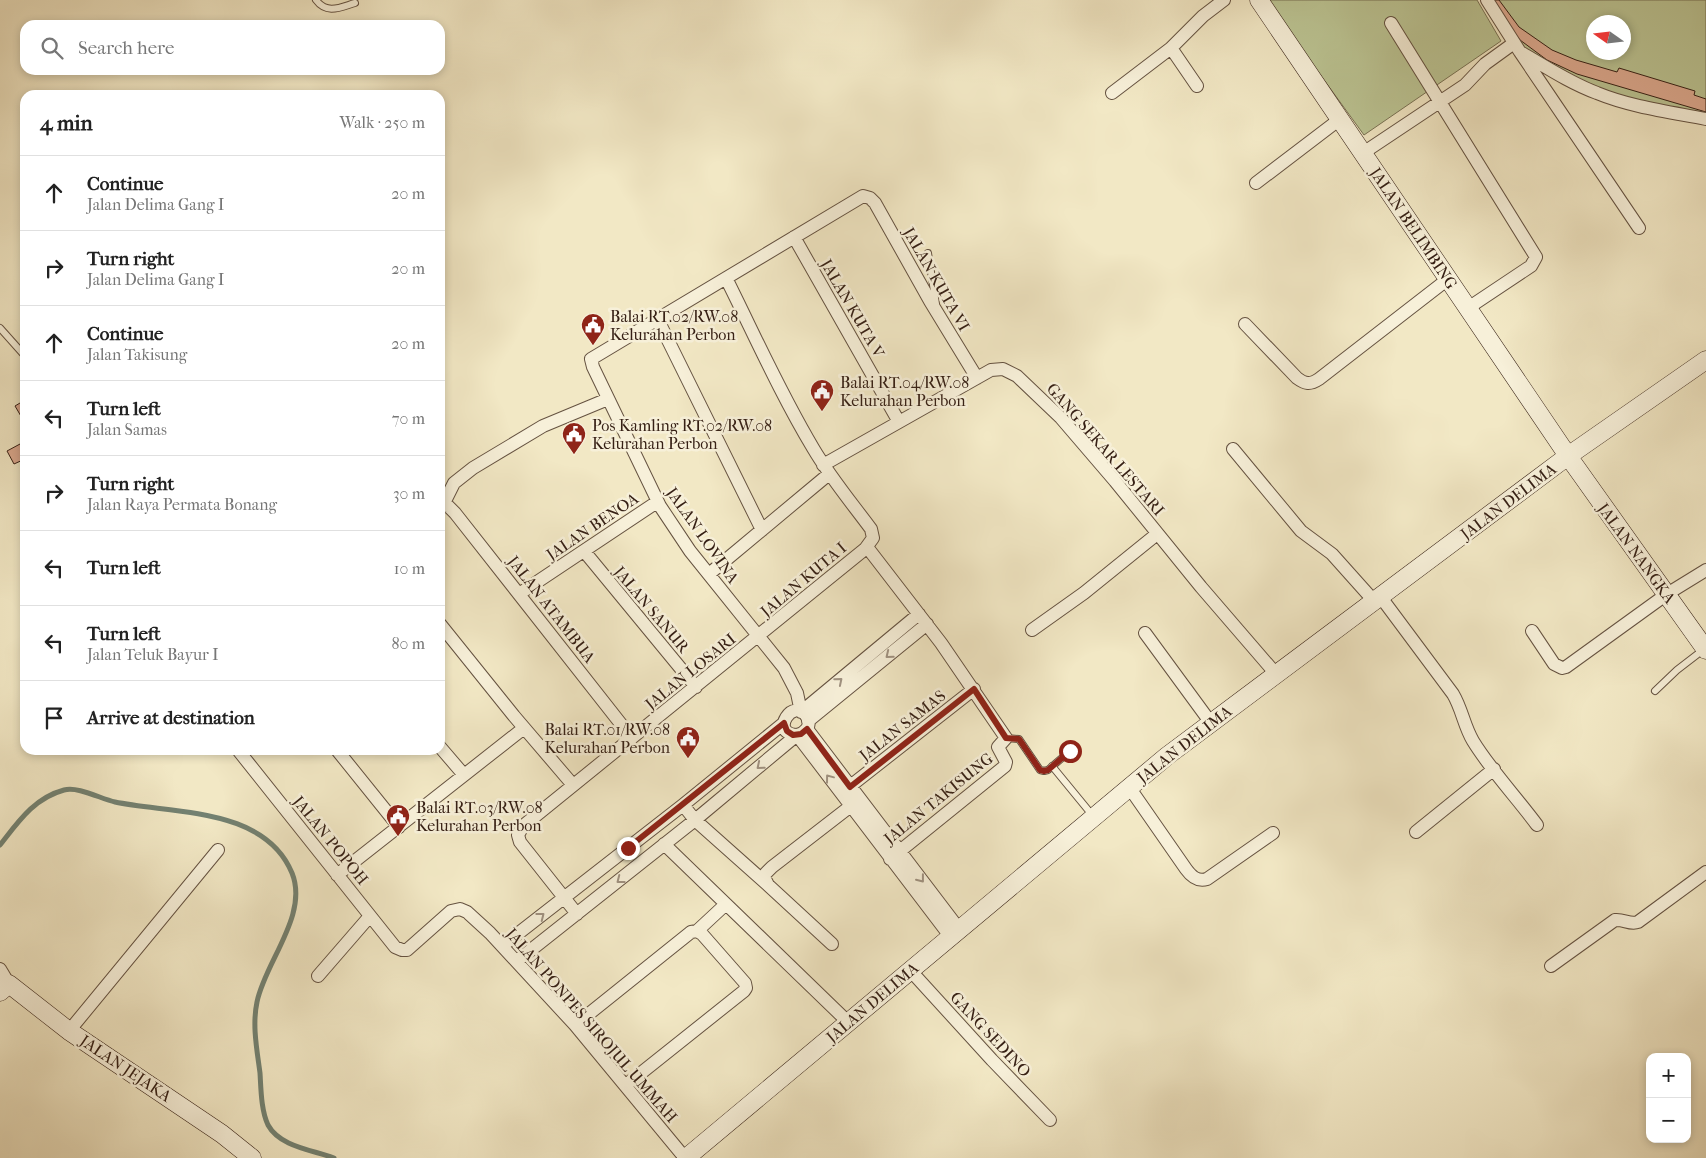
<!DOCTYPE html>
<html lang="en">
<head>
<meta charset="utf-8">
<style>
	body { margin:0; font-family:"IM FELL French Canon",serif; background:#f6f6f6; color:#222 }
	.controls { position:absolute; right:15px; bottom:15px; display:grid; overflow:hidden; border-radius:10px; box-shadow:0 2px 8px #0003 }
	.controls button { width:45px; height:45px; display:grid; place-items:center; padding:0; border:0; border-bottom:1px solid #e0e0e0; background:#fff; color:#222; font:25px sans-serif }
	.compass { position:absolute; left:1586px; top:15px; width:45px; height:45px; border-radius:50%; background:#fff; box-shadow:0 2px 8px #0003; rotate:284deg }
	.stop { position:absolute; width:15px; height:15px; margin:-11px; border:4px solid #8f2418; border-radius:50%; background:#fff }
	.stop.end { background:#8f2418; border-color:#fff; box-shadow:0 1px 5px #0008 }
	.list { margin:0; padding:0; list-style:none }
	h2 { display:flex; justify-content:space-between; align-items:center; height:65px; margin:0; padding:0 20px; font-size:21px }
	h2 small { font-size:16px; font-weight:400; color:#767676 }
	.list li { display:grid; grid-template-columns:32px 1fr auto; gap:15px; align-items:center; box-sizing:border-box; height:75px; padding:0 20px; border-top:1px solid #e0e0e0 }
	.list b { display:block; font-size:19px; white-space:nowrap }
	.list p { margin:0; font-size:16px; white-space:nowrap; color:#767676 }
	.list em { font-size:16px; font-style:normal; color:#767676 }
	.icon { flex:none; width:28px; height:28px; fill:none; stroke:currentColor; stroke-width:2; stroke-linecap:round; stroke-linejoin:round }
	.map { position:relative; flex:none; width:1706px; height:1158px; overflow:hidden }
	.search { position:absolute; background:#fff; box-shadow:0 2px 8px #0003; left:20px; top:20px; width:425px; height:55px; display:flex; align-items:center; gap:12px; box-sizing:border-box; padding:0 18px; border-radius:15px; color:#767676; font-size:19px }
	.panel { position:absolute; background:#fff; box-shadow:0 2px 8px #0003; left:20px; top:90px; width:425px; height:665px; border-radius:15px }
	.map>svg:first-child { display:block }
	.green { fill:#bcc594; stroke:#797254; fill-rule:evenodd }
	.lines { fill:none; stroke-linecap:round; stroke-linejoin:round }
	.stream { stroke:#738171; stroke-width:5 }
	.building { fill:#ddaa90; stroke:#362015 }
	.lane-casing { stroke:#655241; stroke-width:8 }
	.street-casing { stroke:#655241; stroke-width:14 }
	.secondary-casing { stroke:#362015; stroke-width:19 }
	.lane { stroke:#f7f0d9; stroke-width:6 }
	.street { stroke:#f7f0d9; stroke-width:12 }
	.secondary { stroke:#f7f0d9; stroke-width:18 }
	.oneway { stroke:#a09281 }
	.route { stroke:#8f2418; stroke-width:6 }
	.labels { text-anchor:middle; stroke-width:5; stroke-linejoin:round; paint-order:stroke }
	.street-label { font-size:16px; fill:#362015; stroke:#f7f0d9 }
	.poi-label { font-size:16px; fill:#362015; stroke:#f7f0d9; text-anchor:start }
</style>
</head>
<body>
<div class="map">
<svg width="1706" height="1158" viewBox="0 0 1706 1158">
	<rect width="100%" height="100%" fill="#f2e8c5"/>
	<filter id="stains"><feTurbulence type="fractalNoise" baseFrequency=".004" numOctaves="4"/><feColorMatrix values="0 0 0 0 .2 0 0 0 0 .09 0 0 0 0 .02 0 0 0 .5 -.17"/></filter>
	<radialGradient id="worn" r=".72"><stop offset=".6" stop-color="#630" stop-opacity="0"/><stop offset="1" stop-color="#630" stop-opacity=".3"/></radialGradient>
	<path class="green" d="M1266,0H1477L1501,41L1364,135Z
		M1489,0H1706V116L1615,96L1528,55ZM1594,22H1624V52H1594Z"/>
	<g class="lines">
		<path class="stream" d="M0,845C18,822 34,798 64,790C78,786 101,799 115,802C173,814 265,807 292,873C309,915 265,962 257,1002C252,1025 257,1050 260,1073C261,1089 261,1110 268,1125C280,1147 313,1150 334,1158"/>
	</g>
	<path class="building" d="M1489,0H1499L1519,27L1552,50L1576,60L1617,72L1619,68L1695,91L1694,95L1706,99V112L1577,74L1547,60L1520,40Z
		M25,400V423L15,406Z
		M20,444L25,454V459L14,464L7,451Z"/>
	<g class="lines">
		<g class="lane-casing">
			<path id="lane" d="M316,0C327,15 341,7 355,3
				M928,253L936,304
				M0,328L25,356
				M1655,691L1677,670L1703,650
				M1006,738L1019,739L1040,770L1044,771L1048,770L1070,751
				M1052,766L1093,816"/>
		</g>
		<g class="street-casing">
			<path id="street" d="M1487,0L1520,52L1639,228
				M1391,23L1536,257L1531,266L1468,308
				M1171,48L1197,86
				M1522,53C1546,67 1570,83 1597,93C1631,107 1670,112 1706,119
				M1112,93L1171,48L1203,16L1224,0
				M1363,153L1465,85L1485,64L1514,43
				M1256,183L1340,119
				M794,237L899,422
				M657,318L762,530
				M1245,324L1297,378C1305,384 1310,385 1319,379L1448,279
				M1233,449L1301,531L1332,554L1374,601
				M823,465L991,370L1003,369L1017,376L1061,418L1115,481L1201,587L1276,674
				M440,505L448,506L455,513L632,738
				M443,505L454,483L473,468L543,426L608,399
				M867,547L941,643L1006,738L998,747L1006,762L1005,766L890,859
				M584,551L696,687
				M709,574L829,474
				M519,594L657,502
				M1380,596L1453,694C1462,709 1464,726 1473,741C1490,769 1517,798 1537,825
				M919,614L801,712L797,693L784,668L690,551L660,506L593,367L591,359L863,196L870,198L875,203L930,301L977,378
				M440,624L514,716L573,785
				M1032,630L1084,593L1157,534
				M1532,631L1554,664L1562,668L1566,667L1667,594L1706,570
				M1145,633L1211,723
				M808,721L927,624
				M807,729L959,929
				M797,735L950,936
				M440,747L464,775
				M238,750L395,947L402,950H407L451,911L460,909L467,912L490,933L575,1025L685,1158
				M337,750L399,827
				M1129,787L1186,869C1191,876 1197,882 1207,879L1273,833
				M844,791L974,689
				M683,805L695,820L768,885
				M1416,832L1494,769
				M664,844L848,1022
				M337,875L524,728
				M577,914L520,842L518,835L523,826L865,549L873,538L871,529C851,502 830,477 813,448C780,393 754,334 726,278
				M697,931L726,904
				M832,944L768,885L764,877L766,873L772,867L856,802
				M502,946L683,805L784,723
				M517,961L695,820L797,735C805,733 812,726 807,717C794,695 768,734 797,735
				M1551,966L1615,920C1624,919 1630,925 1638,922L1706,872
				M0,969L9,984
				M910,970L992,1060L1050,1120
				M318,976L370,916
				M575,1025L691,932L697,931L702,934L745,983L746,988L744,991L626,1085
				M69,1031L218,850"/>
		</g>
		<g class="secondary-casing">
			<path id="secondary" d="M1259,0L1568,456L1706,650
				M0,992L9,984L69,1031L222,1134L252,1158
				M686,1158L1167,756L1568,456L1706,360"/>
		</g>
		<use href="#lane" class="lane"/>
		<use href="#street" class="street"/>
		<use href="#secondary" class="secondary"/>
	</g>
	<defs><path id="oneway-chevron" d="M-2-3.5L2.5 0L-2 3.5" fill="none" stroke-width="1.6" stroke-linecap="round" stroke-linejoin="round" transform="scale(1.25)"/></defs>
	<g class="oneway">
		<use href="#oneway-chevron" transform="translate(889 655) rotate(141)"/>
		<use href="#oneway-chevron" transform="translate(839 681) rotate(-40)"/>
		<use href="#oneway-chevron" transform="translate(760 766) rotate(140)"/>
		<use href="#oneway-chevron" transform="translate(829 778) rotate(-127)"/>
		<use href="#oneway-chevron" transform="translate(921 879) rotate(52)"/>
		<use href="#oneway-chevron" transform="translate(620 880) rotate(142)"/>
		<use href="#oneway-chevron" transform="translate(541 916) rotate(-38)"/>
	</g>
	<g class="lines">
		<path class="route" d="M628,848L784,723L787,731L793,735L801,734L807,729L850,787L974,689L1006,738L1019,739L1040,770L1044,771L1048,770L1070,751"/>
	</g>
	<defs>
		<g id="civic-pin" transform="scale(1.25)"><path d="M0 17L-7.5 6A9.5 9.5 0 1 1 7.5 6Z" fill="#8f2418" stroke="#f7f0d9"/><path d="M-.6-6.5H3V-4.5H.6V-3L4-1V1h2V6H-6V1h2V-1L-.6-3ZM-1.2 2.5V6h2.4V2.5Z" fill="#fff"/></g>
	</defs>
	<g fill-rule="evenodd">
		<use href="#civic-pin" x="593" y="325"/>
		<use href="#civic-pin" x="822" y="391"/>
		<use href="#civic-pin" x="574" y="434"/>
		<use href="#civic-pin" x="688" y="738"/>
		<use href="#civic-pin" x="398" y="816"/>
	</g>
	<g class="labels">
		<g class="street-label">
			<text transform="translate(1414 228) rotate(56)" y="6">JALAN BELIMBING</text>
			<text transform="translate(937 279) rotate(60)" y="6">JALAN KUTA VI</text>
			<text transform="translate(853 308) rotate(60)" y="6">JALAN KUTA V</text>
			<text transform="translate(1106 449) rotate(49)" y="6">GANG SEKAR LESTARI</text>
			<text transform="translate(1508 501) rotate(-37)" y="6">JALAN DELIMA</text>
			<text transform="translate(592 526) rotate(-34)" y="6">JALAN BENOA</text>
			<text transform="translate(703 535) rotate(55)" y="6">JALAN LOVINA</text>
			<text transform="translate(1637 553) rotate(54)" y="6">JALAN NANGKA</text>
			<text transform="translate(803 579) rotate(-40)" y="6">JALAN KUTA I</text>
			<text transform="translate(552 609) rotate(52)" y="6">JALAN ATAMBUA</text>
			<text transform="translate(652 609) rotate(50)" y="6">JALAN SANUR</text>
			<text transform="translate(690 671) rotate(-39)" y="6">JALAN LOSARI</text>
			<text transform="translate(902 725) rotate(-38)" y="6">JALAN SAMAS</text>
			<text transform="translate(1184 744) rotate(-38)" y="6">JALAN DELIMA</text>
			<text transform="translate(938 798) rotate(-39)" y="6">JALAN TAKISUNG</text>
			<text transform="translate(331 840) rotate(51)" y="6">JALAN POPOH</text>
			<text transform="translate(872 1002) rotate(-40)" y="6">JALAN DELIMA</text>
			<text transform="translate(592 1025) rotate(49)" y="6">JALAN PONPES SIROJUL UMMAH</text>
			<text transform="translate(991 1034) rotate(47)" y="6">GANG SEDINO</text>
			<text transform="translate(126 1068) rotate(34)" y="6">JALAN JEJAKA</text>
		</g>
		<g class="poi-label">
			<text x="610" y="322">Balai RT.02/RW.08<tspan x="610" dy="18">Kelurahan Perbon</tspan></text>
			<text x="840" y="388">Balai RT.04/RW.08<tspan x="840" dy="18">Kelurahan Perbon</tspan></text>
			<text x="592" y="431">Pos Kamling RT.02/RW.08<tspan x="592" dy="18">Kelurahan Perbon</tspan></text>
			<text x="670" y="735" text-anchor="end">Balai RT.01/RW.08<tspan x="670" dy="18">Kelurahan Perbon</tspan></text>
			<text x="416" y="813">Balai RT.03/RW.08<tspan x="416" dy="18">Kelurahan Perbon</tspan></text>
		</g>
	</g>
	<rect width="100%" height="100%" filter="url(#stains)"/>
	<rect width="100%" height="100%" fill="url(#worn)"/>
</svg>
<div class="controls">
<button>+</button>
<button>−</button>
</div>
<svg class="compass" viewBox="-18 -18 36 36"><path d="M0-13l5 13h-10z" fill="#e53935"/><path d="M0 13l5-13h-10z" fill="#767676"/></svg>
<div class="stop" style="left:1070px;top:751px"></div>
<div class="stop end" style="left:628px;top:848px"></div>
<div class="search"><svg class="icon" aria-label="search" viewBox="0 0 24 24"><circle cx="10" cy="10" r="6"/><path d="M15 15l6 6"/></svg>Search here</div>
<section class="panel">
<h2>4 min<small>Walk · 250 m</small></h2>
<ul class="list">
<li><svg class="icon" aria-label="ahead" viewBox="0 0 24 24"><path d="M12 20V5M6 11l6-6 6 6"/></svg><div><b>Continue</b><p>Jalan Delima Gang I</p></div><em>20 m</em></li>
<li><svg class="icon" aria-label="right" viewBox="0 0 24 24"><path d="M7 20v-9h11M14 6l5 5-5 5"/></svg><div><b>Turn right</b><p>Jalan Delima Gang I</p></div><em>20 m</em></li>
<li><svg class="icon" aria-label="ahead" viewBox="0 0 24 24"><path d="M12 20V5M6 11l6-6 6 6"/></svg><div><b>Continue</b><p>Jalan Takisung</p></div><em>20 m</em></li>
<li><svg class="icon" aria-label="left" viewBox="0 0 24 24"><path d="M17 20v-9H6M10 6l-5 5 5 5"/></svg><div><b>Turn left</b><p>Jalan Samas</p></div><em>70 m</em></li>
<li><svg class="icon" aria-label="right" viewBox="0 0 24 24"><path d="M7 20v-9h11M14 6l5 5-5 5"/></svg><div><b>Turn right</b><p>Jalan Raya Permata Bonang</p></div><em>30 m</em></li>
<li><svg class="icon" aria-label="left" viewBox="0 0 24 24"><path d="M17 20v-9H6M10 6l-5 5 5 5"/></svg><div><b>Turn left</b></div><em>10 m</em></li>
<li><svg class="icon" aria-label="left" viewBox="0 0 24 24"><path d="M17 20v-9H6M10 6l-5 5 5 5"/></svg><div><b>Turn left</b><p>Jalan Teluk Bayur I</p></div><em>80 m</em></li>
<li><svg class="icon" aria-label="arrive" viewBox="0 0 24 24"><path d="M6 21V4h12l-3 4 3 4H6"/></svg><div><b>Arrive at destination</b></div></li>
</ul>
</section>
</div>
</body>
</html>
